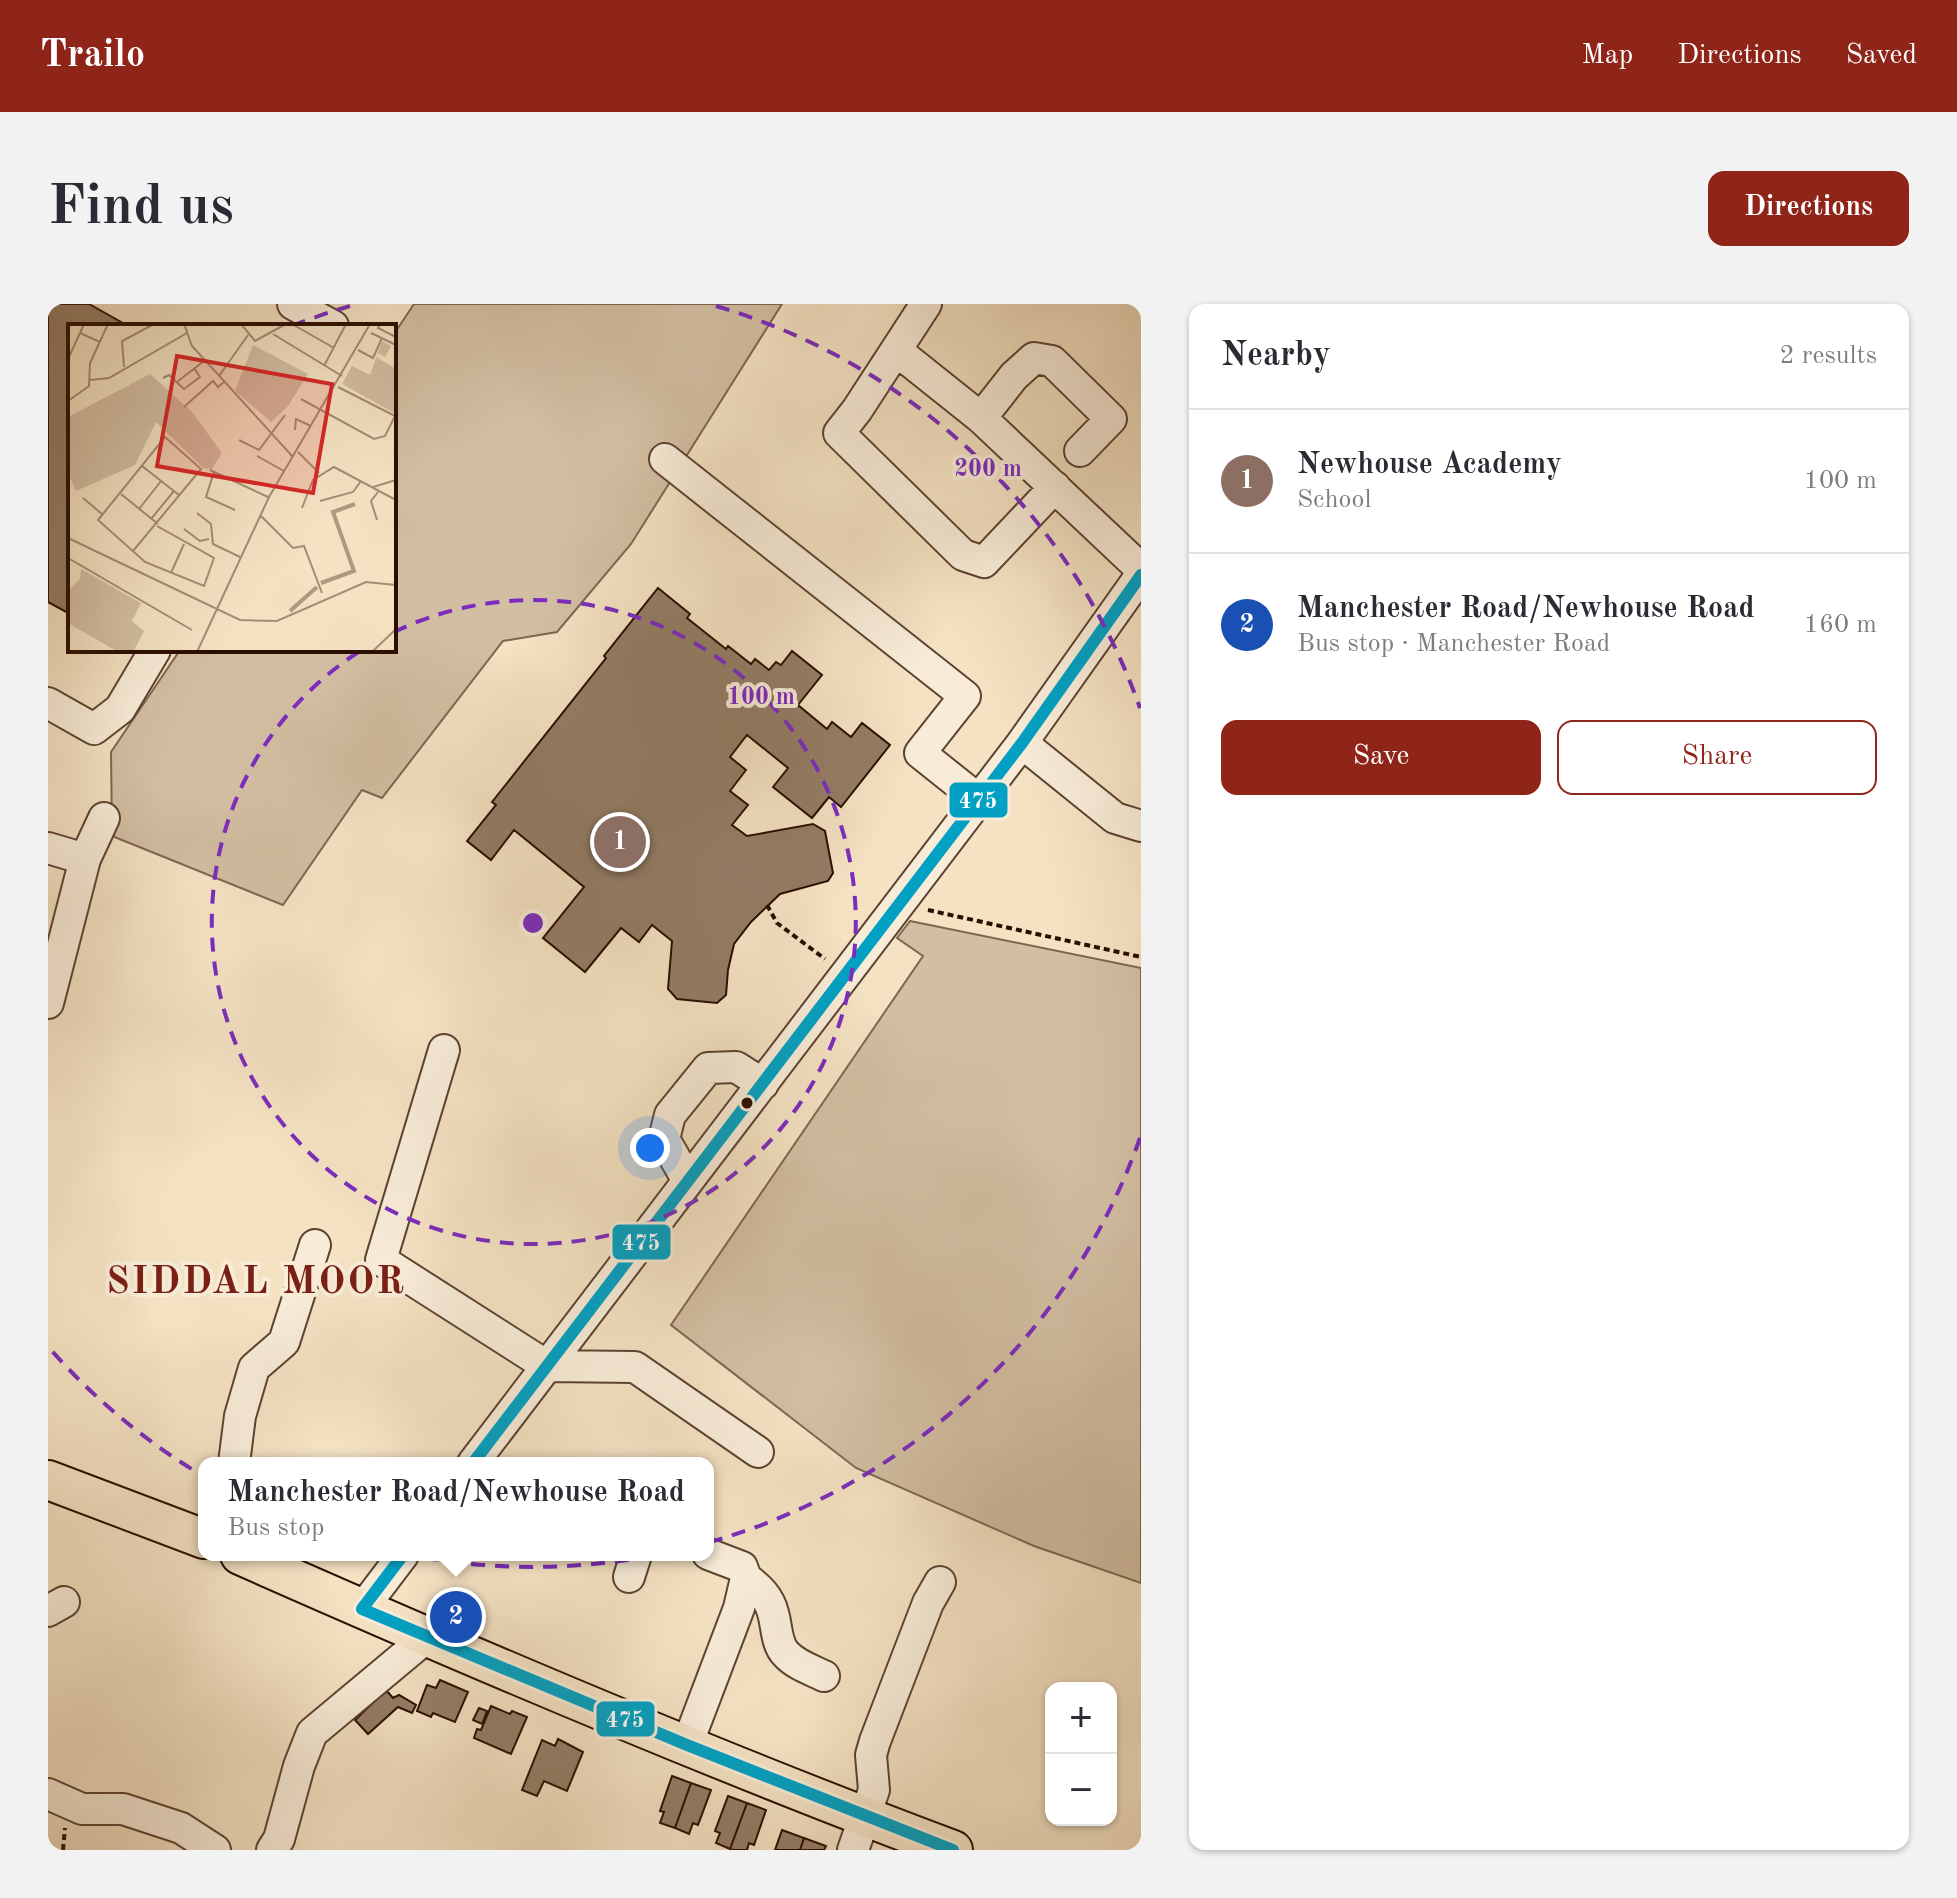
<!DOCTYPE html>
<html lang="en">
<head>
<meta charset="utf-8">
<style>
	body { margin:0; font-family:"Old Standard TT",serif; background:#f2f2f3; color:#2b2b33 }
	.controls { position:absolute; right:24px; bottom:24px; display:grid; overflow:hidden; border-radius:16px; box-shadow:0 2px 6px #0004 }
	.controls button { width:72px; height:72px; display:grid; place-items:center; padding:0; border:0; border-bottom:2px solid #e1e1e2; background:#fff; color:#2b2b33; font:40px sans-serif }
	.you { position:absolute; left:602px; top:844px; width:28px; height:28px; margin:-20px; border:6px solid #fff; border-radius:50%; background:#1a73e8; box-shadow:0 0 0 12px #1a73e833 }
	.badge { display:grid; place-items:center; width:52px; height:52px; border-radius:50%; background:#8f2418; color:#fff; font-size:26px; font-weight:700 }
	.pin { position:absolute; translate:-50% -50%; border:4px solid #fff; box-shadow:0 2px 8px #0006 }
	.popup { position:absolute; left:150px; top:1153px; width:516px; height:104px; box-sizing:border-box; display:grid; place-content:center; border-radius:16px; background:#fff; filter:drop-shadow(0 2px 6px #0005); font-size:26px; white-space:nowrap; color:#7c7c81 }
	.popup b { font-size:30px; color:#2b2b33 }
	.popup::after { content:''; position:absolute; left:50%; top:100%; margin-left:-16px; border:16px solid transparent; border-top-color:#fff }
	.list { margin:0; padding:0; list-style:none }
	h2 { display:flex; justify-content:space-between; align-items:center; height:104px; margin:0; padding:0 32px; font-size:34px }
	h2 small { font-size:26px; font-weight:400; color:#7c7c81 }
	.list li { display:grid; grid-template-columns:52px 1fr auto; gap:24px; align-items:center; box-sizing:border-box; height:144px; padding:0 32px; border-top:2px solid #e1e1e2 }
	.list b { display:block; font-size:30px; white-space:nowrap }
	.list p { margin:0; font-size:26px; white-space:nowrap; color:#7c7c81 }
	.list em { font-size:26px; font-style:normal; color:#7c7c81 }
	.actions { display:flex; gap:16px; padding:24px 32px }
	.actions a { flex:1; padding:18px 0; border:2px solid #8f2418; border-radius:16px; text-align:center; font-size:28px; color:#8f2418 }
	.actions .main { background:#8f2418; color:#fff }
	.map { position:relative; flex:none; width:1093px; height:1546px; overflow:hidden; border-radius:16px }
	header { display:flex; align-items:center; gap:48px; box-sizing:border-box; height:112px; padding:0 40px; background:#8f2418; color:#fff }
	header strong { font-size:38px }
	nav { display:flex; gap:44px; margin-inline-start:auto; font-size:28px }
	.intro { display:flex; align-items:center; justify-content:space-between; box-sizing:border-box; height:192px; padding:0 48px }
	h1 { margin:0; font-size:56px }
	.button { padding:20px 36px; border-radius:16px; background:#8f2418; color:#fff; font-size:28px; font-weight:700 }
	main { display:flex; gap:48px; padding:0 48px }
	aside { flex:1; background:#fff; border-radius:16px; box-shadow:0 2px 6px #0004 }
	.map>svg:first-child { display:block }
	.green { fill:#d2bea2; stroke:#7e6651; stroke-width:2 }
	.building { fill:#937c65; stroke:#2a0e00; stroke-width:2 }
	.lines { fill:none; stroke-linecap:round; stroke-linejoin:round }
	.minor-casing { stroke:#5c4331; stroke-width:34 }
	.major-casing { stroke:#2a0e00; stroke-width:42 }
	.path { stroke:#2a0e00; stroke-width:4; stroke-dasharray:6 4; stroke-linecap:butt }
	.minor { stroke:#f8ecd8; stroke-width:30 }
	.major { stroke:#f4e2c3; stroke-width:38 }
	.bus-1-casing { stroke:#f8ecd8; stroke-width:18 }
	.bus-1 { stroke:#02a1c4; stroke-width:12 }
	.ring { fill:none; stroke:#7b2cbf; stroke-width:4; stroke-dasharray:14 10 }
	.bus-dot { fill:#2a0e00; stroke:#f8ecd8; stroke-width:3 }
	.labels { text-anchor:middle; stroke-width:8; stroke-linejoin:round; paint-order:stroke }
	.district-label { font-size:38px; font-weight:bold; letter-spacing:2px; fill:#7a1f14; stroke:#f8ecd8 }
	.inset-river { fill:none; stroke:#af9a81; stroke-width:4 }
	.inset-road { fill:none; stroke:#a38d75; stroke-width:2 }
	.view { fill:#d62828; fill-opacity:0.15; stroke:#d62828; stroke-width:4 }
	.inset-edge { fill:none; stroke:#2a0e00; stroke-width:4 }
	.centre { fill:#7b2cbf; stroke:#f8ecd8; stroke-width:4 }
	.ring-label { font-size:24px; text-anchor:middle; font-weight:bold; fill:#7b2cbf; stroke:#f8ecd8; stroke-width:8; stroke-linejoin:round; paint-order:stroke }
	.line-badge { stroke:#f8ecd8; stroke-width:3 }
	.badge-label { font-size:22px; text-anchor:middle; font-weight:bold; fill:#fff }
</style>
</head>
<body>
<header>
<strong>Trailo</strong>
<nav><a>Map</a><a>Directions</a><a>Saved</a></nav>
</header>
<div class="intro"><h1>Find us</h1><a class="button">Directions</a></div>
<main>
<div class="map">
<svg width="1093" height="1546" viewBox="0 0 1093 1546">
	<rect width="100%" height="100%" fill="#f4e2c3"/>
	<filter id="stains"><feTurbulence type="fractalNoise" baseFrequency=".0025" numOctaves="4"/><feColorMatrix values="0 0 0 0 .2 0 0 0 0 .09 0 0 0 0 .02 0 0 0 .5 -.17"/></filter>
	<radialGradient id="worn" r=".72"><stop offset=".6" stop-color="#630" stop-opacity="0"/><stop offset="1" stop-color="#630" stop-opacity=".3"/></radialGradient>
	<path class="green" d="M366,0H734L583,240L509,328L455,337L334,494L314,486L235,601L64,532L63,448L132,346H346V30Z
		M862,617L1093,664V1279L986,1242L808,1164L623,1021L875,652L849,634Z"/>
	<path class="building" d="M0,0H41L80,22H22V310L0,298Z
		M610,284L642,310L639,314L678,345L680,342L703,360L707,355L721,366L728,358L733,361L744,347L774,371L750,401L779,425L784,418L803,433L814,419L842,441L793,503L781,493L764,514L725,483L740,464L699,431L682,453L698,466L682,487L700,501L684,521L699,532L765,520L777,527L785,569L780,577L732,590L703,618L686,640L680,666L678,691L669,699L629,695L620,685L624,637L604,621L591,638L573,624L537,668L495,634L536,583L466,526L443,556L419,537L448,501L444,498L558,354L556,352Z
		M392,1376L420,1388L407,1418L385,1409L383,1413L369,1407L379,1381L388,1384Z
		M338,1386L345,1394L351,1391L368,1401L364,1409L350,1403L320,1430L307,1416Z
		M443,1402L462,1410L464,1407L479,1413L463,1450L426,1434L429,1425L433,1426Z
		M431,1404L439,1407L434,1420L425,1416Z
		M510,1435L535,1448L519,1487L496,1477L489,1492L474,1486L494,1436L507,1442Z
		M624,1472L643,1479L627,1524L612,1519L616,1508L612,1507Z
		M643,1479L663,1486L650,1521L645,1519L641,1530L627,1524Z
		M680,1492L699,1499L682,1545L668,1539L672,1529L667,1527Z
		M699,1499L718,1506L706,1541L701,1539L699,1546H686L682,1545Z
		M734,1526L756,1534L752,1546H727Z
		M756,1534L778,1542L776,1546H752Z"/>
	<g class="lines">
		<g class="minor-casing">
			<path id="minor" d="M245,0L285,22
				M878,0L809,106L791,129L915,251L936,258L1007,183
				M849,47L933,114L1093,265
				M933,114L966,72L986,54L1004,57L1063,115L1032,147
				M617,155L917,392L872,449L931,496
				M0,399L46,425L72,405L107,346
				M974,439L1067,514L1093,522
				M0,544L37,555
				M0,699L37,555L56,514
				M396,746L333,956L499,1062L587,1063L710,1148
				M640,877L616,835L622,811L660,764L688,763L715,780
				M186,1159L192,1112L206,1064L236,1038L267,941
				M425,1159L974,439L1093,271
				M581,1273L588,1251
				M698,1274C711,1284 721,1293 725,1309C729,1322 728,1340 738,1350C748,1361 764,1366 776,1372
				M314,1305L355,1251
				M0,1307L16,1298
				M639,1441L691,1304L698,1274L694,1263L660,1250
				M0,1490L34,1505H75L133,1524L167,1546
				M224,1546L231,1535L251,1462L264,1429L379,1333
				M805,1546L826,1486L823,1451L827,1437L880,1299L892,1278"/>
		</g>
		<g class="major-casing">
			<path id="major" d="M0,1176L156,1235
				M192,1251C427,1355 664,1456 905,1546"/>
		</g>
		<path class="path" d="M719,601L729,619L777,655
			M880,606L1093,653
			M15,1546L17,1524"/>
		<use href="#minor" class="minor"/>
		<use href="#major" class="major"/>
		<g class="bus-1-casing">
			<path id="bus-1" d="M425,1159L974,439L1093,271
				M355,1251L314,1305L639,1441L905,1546"/>
		</g>
		<use href="#bus-1" class="bus-1"/>
	</g>
	<g class="ring">
		<path d="M346 328A322 322 0 1 1 312 347"/>
		<path d="M1092 834A644 644 0 0 1 3 1046M244 22A644 644 0 0 1 302 2M668 2A644 644 0 0 1 1092 404"/>
	</g>
	<circle class="bus-dot" cx="699" cy="799" r="7"/>
	<g class="labels">
		<g class="district-label">
			<text x="208" y="989">SIDDAL MOOR</text>
		</g>
	</g>
	<g transform="translate(20 20)">
		<rect width="328" height="328" fill="#f4e2c3"/>
		<path d="M314,17L323,22L317,33L310,29L308,33L328,45V90L274,60L284,42L302,51ZM185,21L240,50L220,82L203,98L167,67ZM82,50L124,88L154,129L144,145L135,144L88,98L67,141L8,167L0,149V93ZM13,245L73,279L64,297L76,307L65,328H50L0,299V267L12,255Z" fill="#d2bea2"/>
		<path class="inset-river" d="M253,259L286,247L265,188L287,180M222,287L249,263"/>
		<path class="inset-road" d="M16,0L12,9L32,18M116,0L124,22L225,133M173,0L187,17L218,0M224,0L266,24M312,0L310,4L328,13M303,9L328,21M205,10L274,52M290,26L305,34L314,14M0,35L12,9M256,42L278,0M56,43L54,17L86,0M151,52L180,11M95,54L101,51L116,65L132,53L126,44M22,56L41,54L119,9M109,58L136,37M270,63L327,92M233,75L306,115L317,112L327,92M0,77L21,62L22,39L40,0M116,83L145,57L150,63L156,58M227,106L228,95L243,102M171,116L191,126L217,91M230,128L251,149M189,132L216,147M74,142L111,171M142,146L200,173M146,148L138,173L167,186M305,163L328,156M53,170L90,200M15,174L34,190M252,177L285,168L293,157M234,184L245,156L266,143L328,176M71,185L93,157M129,189L143,200L145,220L172,233M193,192L225,224L236,222L254,269M83,195L106,167M309,196L303,177L310,168M116,205L132,217L141,215M0,214L172,296L209,297L298,258L328,261M65,227L133,145L97,113L30,196L77,238L136,262L146,234L89,202M0,234L124,306M103,249L116,220M129,328L201,173L302,0M304,328L328,305"/>
		<path class="view" d="M109,32L264,60L245,169L89,142Z"/>
		<rect width="328" height="328" class="inset-edge"/>
	</g>
	<circle cx="485" cy="619" r="12" class="centre"/>
	<g class="ring-label">
		<text x="940" y="172">200 m</text>
		<text x="713" y="400">100 m</text>
	</g>
	<g class="line-badge">
		<rect x="900" y="477" width="61" height="38" rx="8" fill="#02a1c4"/>
		<rect x="563" y="919" width="61" height="38" rx="8" fill="#02a1c4"/>
		<rect x="547" y="1396" width="61" height="38" rx="8" fill="#02a1c4"/>
	</g>
	<g class="badge-label">
		<text x="930" y="504">475</text>
		<text x="593" y="946">475</text>
		<text x="577" y="1423">475</text>
	</g>
	<rect width="100%" height="100%" filter="url(#stains)"/>
	<rect width="100%" height="100%" fill="url(#worn)"/>
</svg>
<div class="controls">
<button>+</button>
<button>−</button>
</div>
<div class="you"></div>
<div class="pin badge" style="left:572px;top:538px;background:#8d6e63">1</div>
<div class="pin badge" style="left:408px;top:1313px;background:#1a4fb4">2</div>
<div class="popup"><b>Manchester Road/Newhouse Road</b>Bus stop</div>
</div>
<aside>
<h2>Nearby<small>2 results</small></h2>
<ul class="list">
<li><span class="badge" style="background:#8d6e63">1</span><div><b>Newhouse Academy</b><p>School</p></div><em>100 m</em></li>
<li><span class="badge" style="background:#1a4fb4">2</span><div><b>Manchester Road/Newhouse Road</b><p>Bus stop · Manchester Road</p></div><em>160 m</em></li>
</ul>
<div class="actions"><a class="main">Save</a><a>Share</a></div>
</aside>
</main>
</body>
</html>
